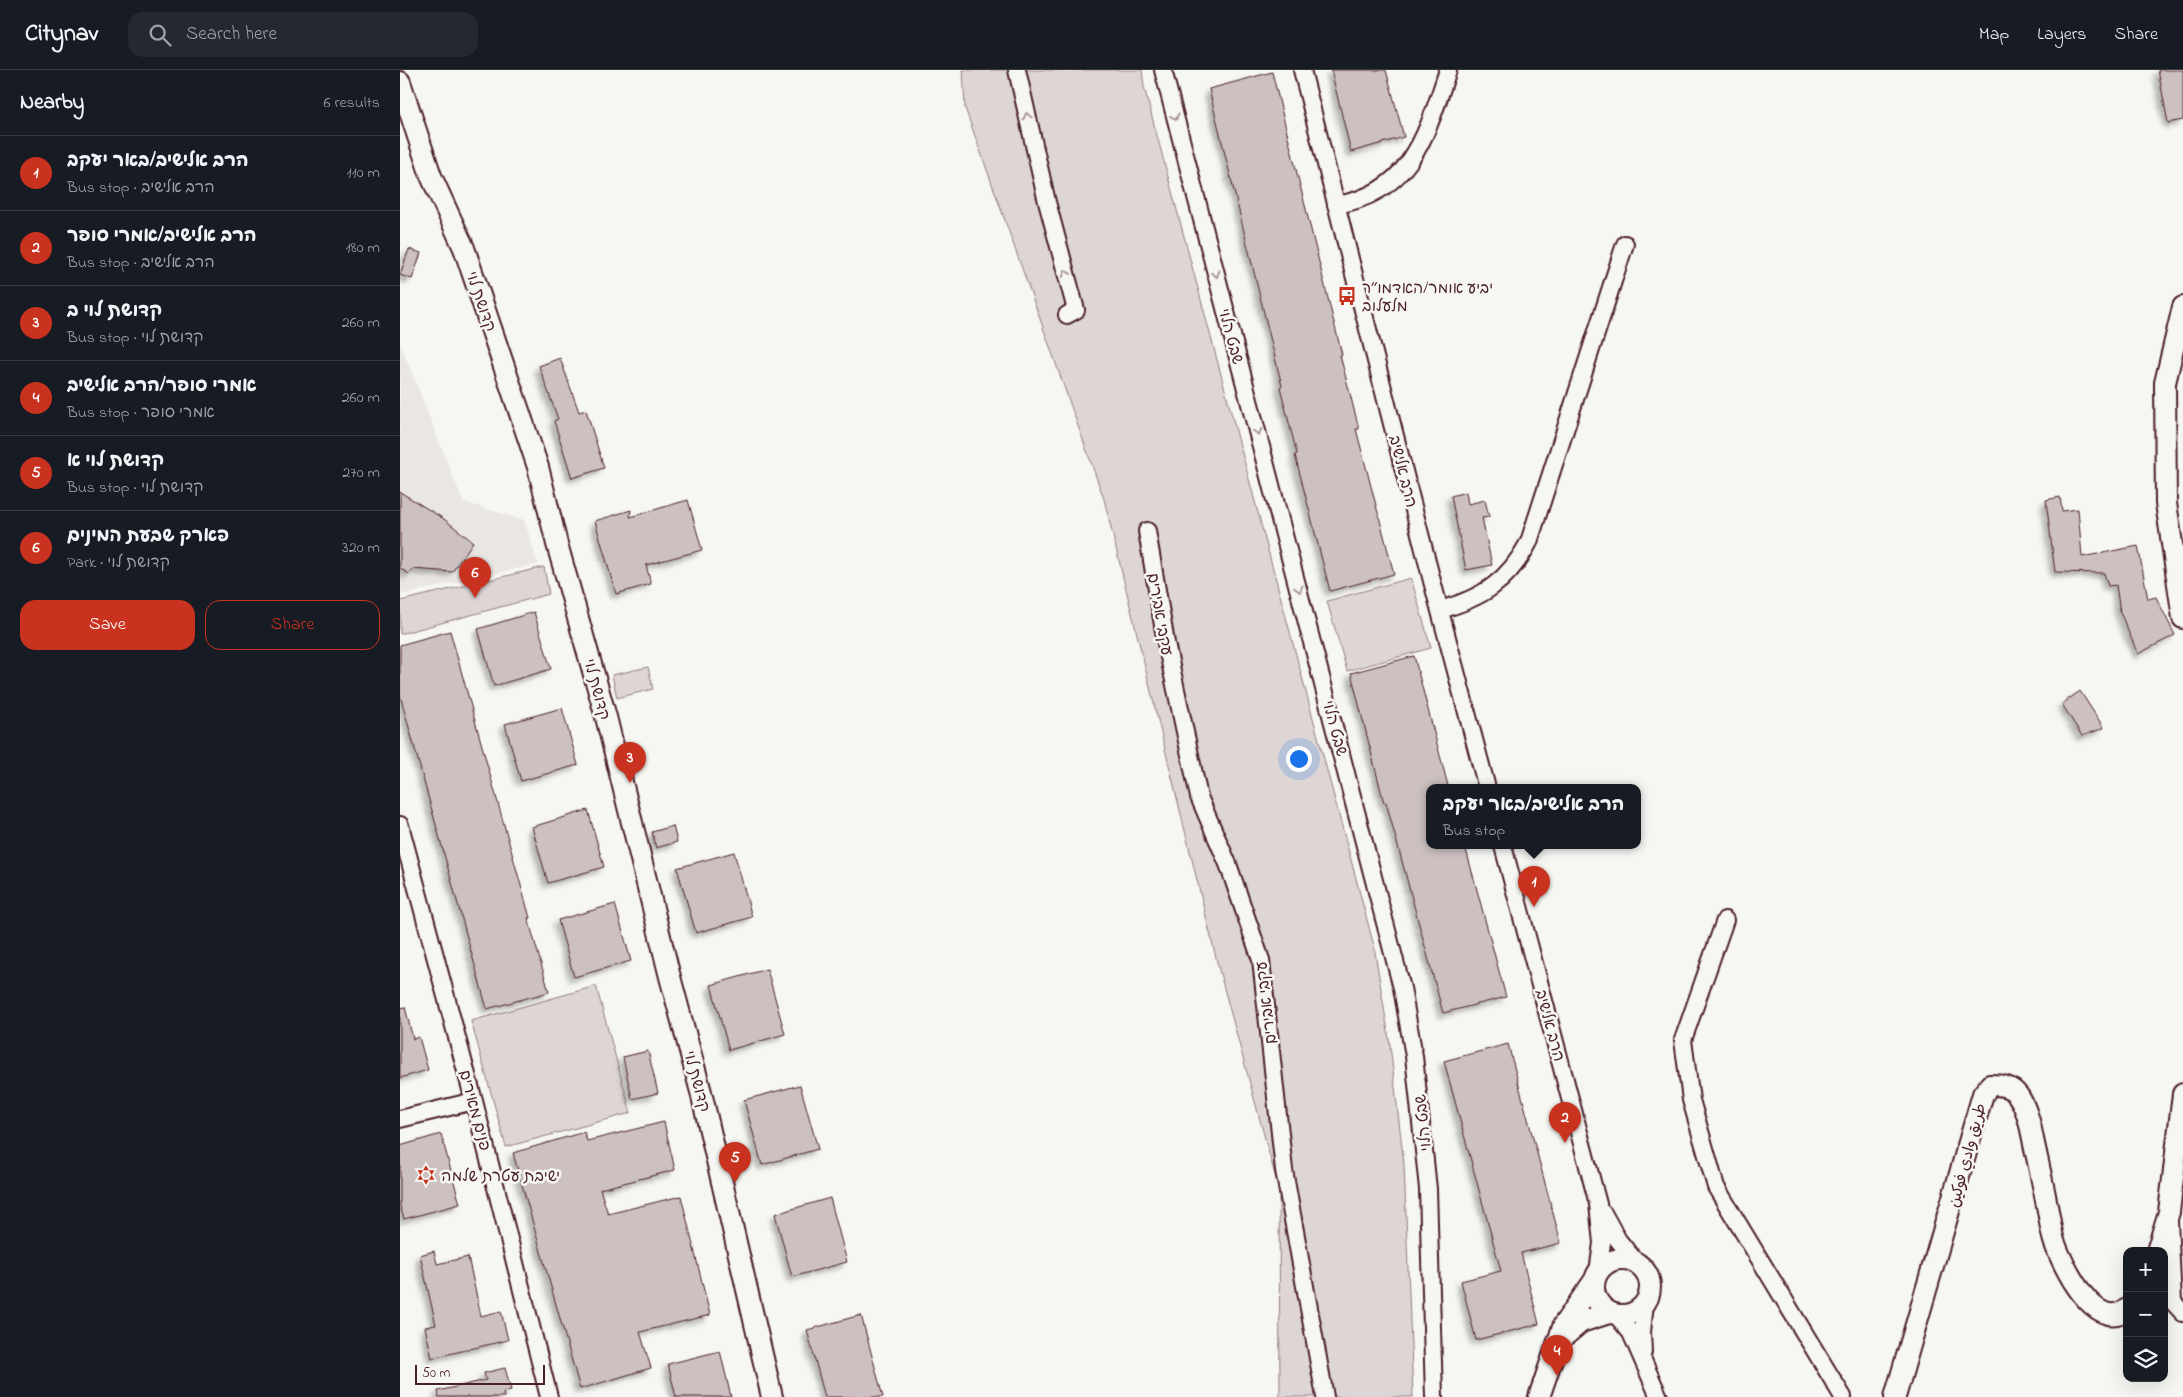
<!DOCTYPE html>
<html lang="en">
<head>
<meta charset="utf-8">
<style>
	body { margin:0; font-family:"Indie Flower","Playpen Sans Arabic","Playpen Sans Hebrew",sans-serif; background:#242831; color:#f1f3f6 }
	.controls { position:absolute; right:15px; bottom:15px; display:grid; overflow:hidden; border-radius:10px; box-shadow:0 5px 20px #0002 }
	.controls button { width:45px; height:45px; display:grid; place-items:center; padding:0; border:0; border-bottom:1px solid #363941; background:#171b24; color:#f1f3f6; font:25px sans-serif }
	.scale { position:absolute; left:15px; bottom:12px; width:130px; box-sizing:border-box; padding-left:5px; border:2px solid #4a1f2b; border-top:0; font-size:14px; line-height:18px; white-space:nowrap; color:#4a1f2b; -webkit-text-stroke:4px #f6f6f2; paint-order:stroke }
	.you { position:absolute; left:898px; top:688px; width:18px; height:18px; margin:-12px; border:4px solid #fff; border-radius:50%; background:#1a73e8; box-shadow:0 0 0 8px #1a73e833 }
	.badge { display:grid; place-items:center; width:32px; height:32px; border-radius:50%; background:#c8321e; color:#fff; font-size:16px; font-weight:700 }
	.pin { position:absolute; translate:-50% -41px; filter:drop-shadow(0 1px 2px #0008) }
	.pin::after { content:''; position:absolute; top:26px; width:18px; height:15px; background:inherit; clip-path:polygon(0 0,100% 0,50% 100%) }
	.popup { position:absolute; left:1026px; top:714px; width:215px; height:65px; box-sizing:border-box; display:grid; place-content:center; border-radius:10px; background:#171b24; filter:drop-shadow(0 1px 4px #0005); font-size:16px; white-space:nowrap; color:#9ea1a6 }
	.popup b { font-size:19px; color:#f1f3f6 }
	.popup::after { content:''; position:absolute; left:50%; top:100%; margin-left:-10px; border:10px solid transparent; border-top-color:#171b24 }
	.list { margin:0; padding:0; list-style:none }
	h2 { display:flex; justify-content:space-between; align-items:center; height:65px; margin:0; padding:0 20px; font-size:21px }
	h2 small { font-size:16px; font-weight:400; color:#9ea1a6 }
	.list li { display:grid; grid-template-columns:32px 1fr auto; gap:15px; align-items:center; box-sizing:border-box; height:75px; padding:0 20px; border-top:1px solid #363941 }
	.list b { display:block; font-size:19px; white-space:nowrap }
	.list p { margin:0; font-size:16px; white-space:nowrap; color:#9ea1a6 }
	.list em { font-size:16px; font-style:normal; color:#9ea1a6 }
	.actions { display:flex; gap:10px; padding:15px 20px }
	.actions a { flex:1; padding:11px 0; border:1px solid #c8321e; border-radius:15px; text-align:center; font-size:18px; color:#c8321e }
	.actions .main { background:#c8321e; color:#fff }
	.icon { flex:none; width:28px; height:28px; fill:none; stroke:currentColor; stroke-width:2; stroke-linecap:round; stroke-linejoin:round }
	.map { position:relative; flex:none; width:1783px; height:1327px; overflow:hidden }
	header { display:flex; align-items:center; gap:30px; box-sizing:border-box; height:70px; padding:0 25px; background:#171b24; border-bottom:1px solid #363941 }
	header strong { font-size:24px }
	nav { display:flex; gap:28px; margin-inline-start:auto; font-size:18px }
	.search { width:350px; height:45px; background:#242831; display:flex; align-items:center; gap:12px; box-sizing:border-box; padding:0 18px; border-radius:15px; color:#9ea1a6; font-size:19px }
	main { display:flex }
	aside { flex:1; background:#171b24 }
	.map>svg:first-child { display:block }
	.built { fill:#e9e6e3 }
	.green { fill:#ddd6d5; stroke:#947a80 }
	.building { fill:#ccc1c0; stroke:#4a1f2b; filter:url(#shadow) }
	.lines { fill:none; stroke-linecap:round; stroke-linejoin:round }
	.minor-casing { stroke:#4a1f2b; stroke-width:20 }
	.tertiary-casing { stroke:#4a1f2b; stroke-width:24 }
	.minor { stroke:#f6f6f2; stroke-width:16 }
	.tertiary { stroke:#f6f6f2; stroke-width:20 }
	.oneway { stroke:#a99598 }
	.labels { text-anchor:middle; stroke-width:5; stroke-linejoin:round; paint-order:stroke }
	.poi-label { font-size:16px; fill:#4a1f2b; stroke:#f6f6f2; text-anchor:start }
	.street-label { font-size:16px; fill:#4a1f2b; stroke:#f6f6f2 }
</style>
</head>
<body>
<header>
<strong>Citynav</strong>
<div class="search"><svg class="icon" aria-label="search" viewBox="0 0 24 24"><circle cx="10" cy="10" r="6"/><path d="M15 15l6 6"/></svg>Search here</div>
<nav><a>Map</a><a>Layers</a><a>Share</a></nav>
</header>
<main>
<aside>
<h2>Nearby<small>6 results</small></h2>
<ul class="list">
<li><span class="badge">1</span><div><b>הרב אלישיב/באר יעקב</b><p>Bus stop · הרב אלישיב</p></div><em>110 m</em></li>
<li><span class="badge">2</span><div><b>הרב אלישיב/אמרי סופר</b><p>Bus stop · הרב אלישיב</p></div><em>180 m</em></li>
<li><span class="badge">3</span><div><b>קדושת לוי ב</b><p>Bus stop · קדושת לוי</p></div><em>260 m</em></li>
<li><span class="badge">4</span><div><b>אמרי סופר/הרב אלישיב</b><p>Bus stop · אמרי סופר</p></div><em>260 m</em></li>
<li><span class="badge">5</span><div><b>קדושת לוי א</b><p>Bus stop · קדושת לוי</p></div><em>270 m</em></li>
<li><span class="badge">6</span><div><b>פארק שבעת המינים</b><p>Park · קדושת לוי</p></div><em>320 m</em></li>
</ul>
<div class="actions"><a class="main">Save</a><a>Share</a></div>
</aside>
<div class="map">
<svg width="1783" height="1327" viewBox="0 0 1783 1327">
	<defs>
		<filter id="shadow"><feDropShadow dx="-4.5" dy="4.5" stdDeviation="2.5" flood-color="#0004"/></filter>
	</defs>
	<rect width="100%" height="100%" fill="#f6f6f2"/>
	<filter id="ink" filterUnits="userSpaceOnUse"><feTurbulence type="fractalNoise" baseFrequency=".02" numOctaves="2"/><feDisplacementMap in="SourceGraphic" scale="10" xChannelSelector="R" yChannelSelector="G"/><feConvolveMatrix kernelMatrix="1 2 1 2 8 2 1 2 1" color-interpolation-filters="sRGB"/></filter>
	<g filter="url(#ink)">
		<path class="built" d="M0,273L63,432L124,450L138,494L0,525Z"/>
		<path class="green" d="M563,0H742L744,17L974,876L990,975L1004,1094L1013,1327H880L879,1120L818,896L704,429L565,38Z
			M144,497L149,524L0,564V531Z
			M1011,508L1031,578L947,601L927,531Z
			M248,597L253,619L217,628L212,605Z
			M196,916L231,1043L106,1077L71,951Z"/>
		<path class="building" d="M931,0H986L1004,67L951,82Z
			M1758,0H1783V50L1768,53Z
			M872,2L942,285H940L959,359H956L994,504L930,521L895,385L897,384L880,317L882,316L809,19Z
			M9,179L21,183L12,209L0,205Z
			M160,288L179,342L186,340L204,398L172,408L154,351L158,349L139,296Z
			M0,422L44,449L73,472L52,502L13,499L9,504L0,498Z
			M1066,422L1068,434L1085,430L1089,447L1082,448L1092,495L1066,500L1051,426Z
			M1660,427L1662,441L1678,439L1682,487L1738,476L1748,529L1756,527L1775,565L1738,584L1720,542L1716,515L1708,516L1704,503L1655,502L1646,430Z
			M288,430L302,480L246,495L251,514L216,524L195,451L231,440L230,447Z
			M134,542L151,599L94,616L78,559Z
			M50,561L130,848H128L149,922L87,939L0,625V575Z
			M1014,586L1048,716L1030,718V776H1065L1106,927L1043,943L986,732L984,733L951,603Z
			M1680,621L1704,658L1682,666L1662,634Z
			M162,638L178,695L121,711L105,654Z
			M188,740L204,797L148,813L132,757Z
			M273,756L277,772L256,778L252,762Z
			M334,782L352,847L296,863L277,798Z
			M215,834L231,891L174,907L158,850Z
			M367,899L385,964L329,980L311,915Z
			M5,937L13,969L19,967L28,1000L0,1008V938Z
			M1108,974L1161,1173L1121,1183L1139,1254L1076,1270L1061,1211L1101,1201L1044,991Z
			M248,981L258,1023L232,1029L223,987Z
			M400,1015L418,1079L362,1095L344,1030Z
			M264,1052L275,1100L200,1119L208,1144L281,1126L310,1245L240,1262L251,1298L180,1319L113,1083L184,1062L187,1071Z
			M41,1064L60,1134L4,1149L0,1136V1076Z
			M430,1128L447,1192L392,1207L375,1144Z
			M34,1181L37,1194L68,1187L81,1246L101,1241L108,1270L32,1288L25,1257L36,1255L20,1185Z
			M461,1245L483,1327H425L407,1260Z
			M320,1281L331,1327H276L268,1294Z
			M105,1298L111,1320L103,1322L104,1327H39L38,1321L86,1310L84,1303Z"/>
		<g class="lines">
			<g class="minor-casing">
				<path id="minor" d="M617,0L647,132L676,240L667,245
					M763,0L1002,918L1014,986L1028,1119L1034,1327
					M902,0L1032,511L1087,718
					M936,135C1012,123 1027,63 1048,0
					M747,461L766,573L799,727L828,794L861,890L884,1100L925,1327
					M1040,540C1082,528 1108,512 1129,472L1225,174
					M0,755L74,1031L149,1327
					M1103,776L1198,1134L1202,1173L1198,1202
					M1325,850L1283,970L1291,1030L1316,1117L1443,1327
					M0,1049L74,1031
					M1203,1143L1218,1170L1236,1192
					M1769,1151L1773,1232L1783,1243
					M1217,1246L1231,1263L1259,1327
					M1243,1282L1242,1262L1245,1233"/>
			</g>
			<g class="tertiary-casing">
				<path id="tertiary" d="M0,12L31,106L64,178L138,397L157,474L206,647L270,907L301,1022L372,1327
					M1783,237L1765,313L1766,433L1783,548
					M1757,1181L1769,1142L1783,1024
					M1194 1217a28 28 0 1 1 56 0a28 28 0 1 1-56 0Z
					M1162,1268L1181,1252L1209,1243
					M1139,1327L1164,1254L1194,1211
					M1495,1327L1583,1024L1590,1015C1602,1015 1612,1016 1619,1027C1628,1041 1631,1059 1634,1074C1639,1096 1644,1119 1648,1141C1650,1151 1651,1161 1654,1171C1662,1194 1695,1264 1727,1239"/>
			</g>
			<use href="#minor" class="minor"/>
			<use href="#tertiary" class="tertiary"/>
		</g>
		<defs><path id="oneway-chevron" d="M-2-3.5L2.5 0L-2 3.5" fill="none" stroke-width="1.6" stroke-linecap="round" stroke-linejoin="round" transform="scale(1.25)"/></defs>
		<g class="oneway">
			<use href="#oneway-chevron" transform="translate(627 46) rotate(-103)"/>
			<use href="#oneway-chevron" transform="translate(775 47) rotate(75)"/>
			<use href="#oneway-chevron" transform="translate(666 203) rotate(-110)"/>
			<use href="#oneway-chevron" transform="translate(816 204) rotate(75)"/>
			<use href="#oneway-chevron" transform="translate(858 362) rotate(75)"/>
			<use href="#oneway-chevron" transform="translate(899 519) rotate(75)"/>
		</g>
	</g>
	<defs>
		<g id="bus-bare" transform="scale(1.5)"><path d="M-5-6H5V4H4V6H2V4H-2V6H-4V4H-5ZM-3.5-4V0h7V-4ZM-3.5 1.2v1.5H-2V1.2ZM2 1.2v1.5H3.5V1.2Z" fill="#c8321e" stroke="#f6f6f2" stroke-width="2.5" paint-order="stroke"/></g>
		<g id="synagogue-bare" transform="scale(1.5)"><path d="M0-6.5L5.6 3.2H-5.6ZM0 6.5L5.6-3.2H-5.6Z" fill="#c8321e" stroke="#f6f6f2" stroke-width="2.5" paint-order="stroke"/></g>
	</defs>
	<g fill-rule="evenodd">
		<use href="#bus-bare" x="947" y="226"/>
		<use href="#synagogue-bare" x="26" y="1105"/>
	</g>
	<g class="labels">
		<g class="poi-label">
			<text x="962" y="223">יביע אומר/האדמו״ר<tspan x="962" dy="18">מלעלוב</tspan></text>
			<text x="41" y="1111">ישיבת עטרת שלמה</text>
		</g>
		<g class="street-label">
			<text transform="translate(82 231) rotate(71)" y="6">קדושת לוי</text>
			<text transform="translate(832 266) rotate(75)" y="6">שבט הלוי</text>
			<text transform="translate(1004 401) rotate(76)" y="6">הרב אלישיב</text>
			<text transform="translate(761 544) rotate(80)" y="6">עקבי אבירים</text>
			<text transform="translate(198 619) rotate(75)" y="6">קדושת לוי</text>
			<text transform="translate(936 658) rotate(75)" y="6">שבט הלוי</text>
			<text transform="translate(865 933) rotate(-97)" y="6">עקבי אבירים</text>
			<text transform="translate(1151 955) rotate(75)" y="6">הרב אלישיב</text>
			<text transform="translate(298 1011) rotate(75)" y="6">קדושת לוי</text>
			<text transform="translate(76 1040) rotate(75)" y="6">פנים מאירים</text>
			<text transform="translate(1022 1053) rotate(-96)" y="6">שבט הלוי</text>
			<text transform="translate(1566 1085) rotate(-75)" y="6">طريق وادي فوکين</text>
		</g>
	</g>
</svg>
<div class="controls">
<button>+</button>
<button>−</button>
<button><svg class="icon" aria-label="layers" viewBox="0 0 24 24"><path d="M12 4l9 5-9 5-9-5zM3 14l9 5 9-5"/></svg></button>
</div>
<div class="scale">50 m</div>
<div class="you"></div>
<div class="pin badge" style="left:1134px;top:837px">1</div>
<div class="popup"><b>הרב אלישיב/באר יעקב</b>Bus stop</div>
<div class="pin badge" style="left:1165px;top:1073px">2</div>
<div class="pin badge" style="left:230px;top:713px">3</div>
<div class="pin badge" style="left:1157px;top:1306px">4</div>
<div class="pin badge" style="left:335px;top:1113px">5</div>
<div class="pin badge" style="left:75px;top:528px">6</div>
</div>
</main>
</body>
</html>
